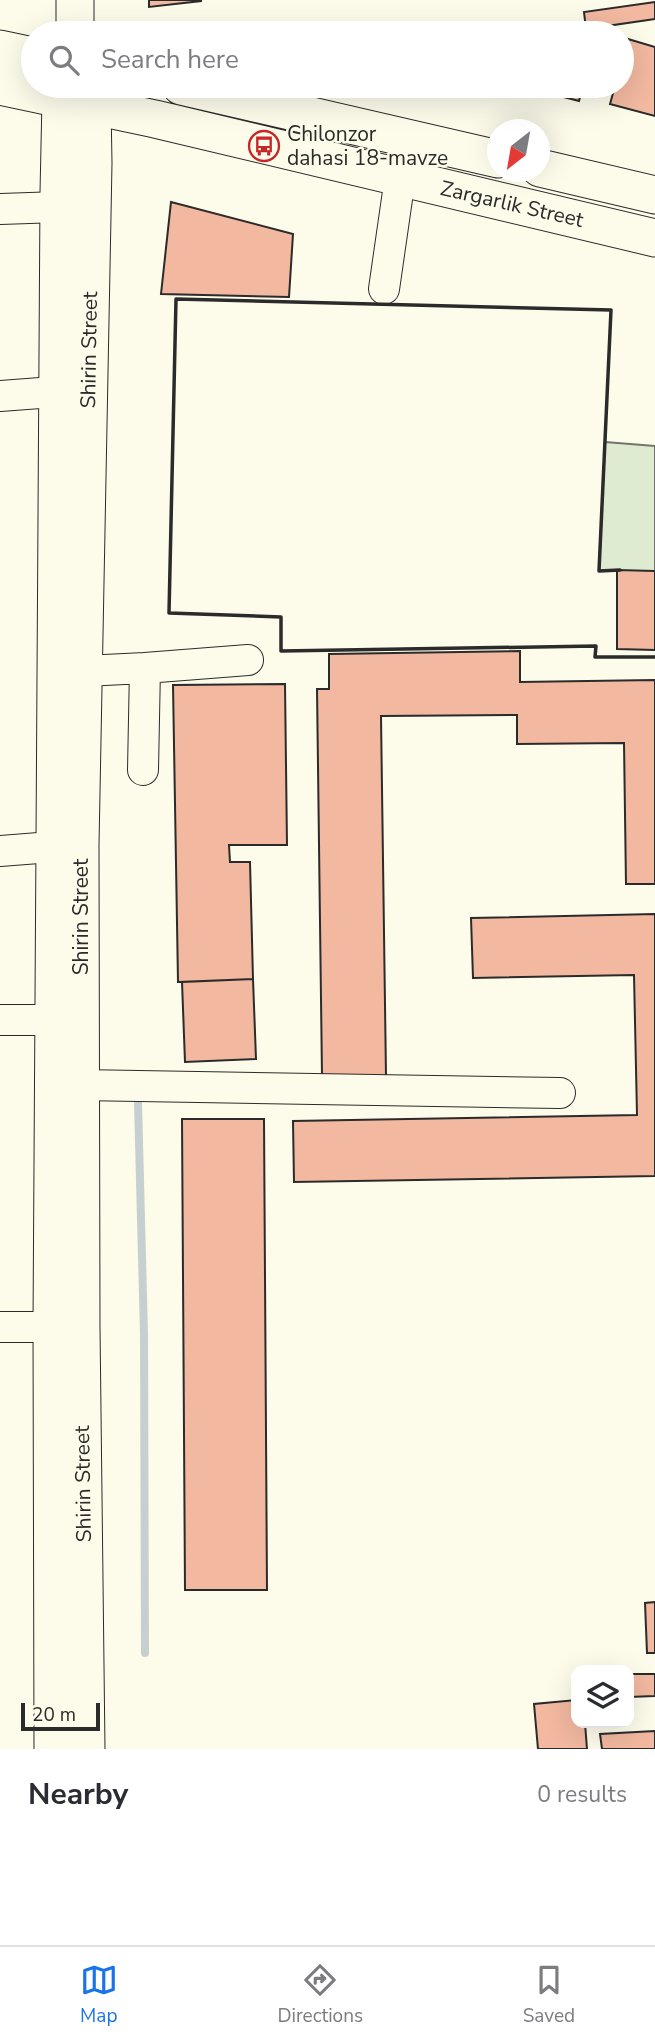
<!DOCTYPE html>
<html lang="en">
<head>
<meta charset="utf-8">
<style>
	body { margin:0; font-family:"Nunito Sans",sans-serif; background:#f7f7f7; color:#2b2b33 }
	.controls { position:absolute; right:21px; bottom:21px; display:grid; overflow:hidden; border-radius:14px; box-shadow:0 7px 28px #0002 }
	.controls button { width:63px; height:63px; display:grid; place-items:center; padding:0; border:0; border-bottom:2px solid #e1e1e2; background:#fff; color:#2b2b33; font:35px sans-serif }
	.compass { position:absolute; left:487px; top:119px; width:63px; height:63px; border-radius:50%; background:#fff; box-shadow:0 7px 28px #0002; rotate:211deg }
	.scale { position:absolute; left:21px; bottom:18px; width:79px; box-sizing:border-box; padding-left:7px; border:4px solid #2b2b2b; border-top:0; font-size:19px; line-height:24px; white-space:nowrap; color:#2b2b2b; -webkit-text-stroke:5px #fdfbea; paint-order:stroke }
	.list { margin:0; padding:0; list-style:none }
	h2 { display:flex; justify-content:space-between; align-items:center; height:91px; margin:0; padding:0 28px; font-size:30px }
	h2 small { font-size:23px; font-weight:400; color:#7c7c81 }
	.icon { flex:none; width:38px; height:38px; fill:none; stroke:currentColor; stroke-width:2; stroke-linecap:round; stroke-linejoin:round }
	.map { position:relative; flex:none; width:655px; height:1749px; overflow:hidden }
	.search { position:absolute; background:#fff; box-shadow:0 7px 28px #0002; left:21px; right:21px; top:21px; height:77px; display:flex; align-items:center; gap:18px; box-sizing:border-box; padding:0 24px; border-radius:38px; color:#7c7c81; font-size:26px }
	.sheet { height:196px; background:#fff }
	nav { display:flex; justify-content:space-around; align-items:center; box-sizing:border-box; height:98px; border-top:2px solid #e1e1e2; background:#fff; font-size:19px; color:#7c7c81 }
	nav a { display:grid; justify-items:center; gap:4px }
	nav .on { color:#1a73e8 }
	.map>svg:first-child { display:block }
	.green { fill:#deebd1; stroke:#74746e; stroke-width:2 }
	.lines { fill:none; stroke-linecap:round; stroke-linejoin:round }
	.stream { stroke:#c7d0d0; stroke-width:8 }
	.building { fill:#f2b8a0; stroke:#2b2b2b; stroke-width:2 }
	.minor-casing { stroke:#2b2b2b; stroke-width:32 }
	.major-casing { stroke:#2b2b2b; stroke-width:39 }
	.minor { stroke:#fdfbea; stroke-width:30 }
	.major { stroke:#fdfbea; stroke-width:37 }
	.wall { stroke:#2b2b2b; stroke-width:3.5 }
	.labels { text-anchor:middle; stroke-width:5; stroke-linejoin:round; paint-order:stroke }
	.poi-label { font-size:21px; fill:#2b2b2b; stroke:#fdfbea; text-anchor:start }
	.street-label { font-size:21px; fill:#2b2b2b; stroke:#fdfbea }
</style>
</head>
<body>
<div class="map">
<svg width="655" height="1749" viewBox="0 0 655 1749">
	<rect width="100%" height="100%" fill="#fdfbea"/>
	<path class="green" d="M605,442L655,446V571H599Z"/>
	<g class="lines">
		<path class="stream" d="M138,1103L144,1334L145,1653"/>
	</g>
	<path class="building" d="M149,0H201V1L149,7Z
		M655,2V19L586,29L584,12Z
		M548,30L563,33H513Z
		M628,39L655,47V116L610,104L615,86H622V62Z
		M521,86H583L579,101Z
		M171,202L293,234L289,297L161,294Z
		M617,570L655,571V650L617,649Z
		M520,651V682L655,680V884H626L624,743L517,744V715L381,716L386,1076H322L317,689H329V654Z
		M285,684L287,845H229L230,862H250L253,979L178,982L173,685Z
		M655,914V1176L294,1182L293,1121L637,1115L634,975L473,978L471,918Z
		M253,979L256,1059L185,1062L182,982Z
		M182,1119H264L267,1590H185Z
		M655,1602V1653H647L645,1603Z
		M629,1674H655V1696L629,1697Z
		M576,1700V1723H585L587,1749H538L534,1704Z
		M655,1731V1749H602L600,1734Z"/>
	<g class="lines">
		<g class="minor-casing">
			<path id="minor" d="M0,209L59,207
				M384,289L400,178
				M0,396L80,390
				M84,671L145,668
				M143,770L145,668L248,660
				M0,851L77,845
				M1,1020H74
				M80,1085L560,1093
				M0,1327H73"/>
		</g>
		<g class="major-casing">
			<path id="major" d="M75,0V33
				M0,49L33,56
				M0,86L155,119L655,238
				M84,86L92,106L93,163L80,845L81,1327L86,1749
				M181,86L498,159
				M540,168L655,195
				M53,1749L52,1325L59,193L61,99L66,86"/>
		</g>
		<use href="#minor" class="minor"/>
		<use href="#major" class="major"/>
		<path class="wall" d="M620,570L599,571L611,310L176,299L169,613L281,617V651L596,646L595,657H655"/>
	</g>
	<defs>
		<g id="bus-ring" transform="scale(1.575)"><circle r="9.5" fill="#fdfbea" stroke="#c62828" stroke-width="1.5"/><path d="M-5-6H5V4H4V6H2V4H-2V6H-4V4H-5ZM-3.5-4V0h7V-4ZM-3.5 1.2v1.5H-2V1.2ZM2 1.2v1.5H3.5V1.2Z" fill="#c62828"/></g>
	</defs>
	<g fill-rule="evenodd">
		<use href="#bus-ring" x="264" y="146"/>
	</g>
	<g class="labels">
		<g class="poi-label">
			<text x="287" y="141">Chilonzor<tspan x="287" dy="24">dahasi 18-mavze</tspan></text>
		</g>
		<g class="street-label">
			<text transform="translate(512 204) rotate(13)" y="7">Zargarlik Street</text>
			<text transform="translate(89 350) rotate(-89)" y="7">Shirin Street</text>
			<text transform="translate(81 917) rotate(-90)" y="7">Shirin Street</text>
			<text transform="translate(83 1484) rotate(-91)" y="7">Shirin Street</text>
		</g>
	</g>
</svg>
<div class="controls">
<button><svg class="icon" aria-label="layers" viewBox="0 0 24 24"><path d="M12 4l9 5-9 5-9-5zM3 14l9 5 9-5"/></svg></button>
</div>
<svg class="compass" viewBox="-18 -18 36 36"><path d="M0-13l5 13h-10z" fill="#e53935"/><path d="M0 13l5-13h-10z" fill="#7c7c81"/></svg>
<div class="scale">20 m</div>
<div class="search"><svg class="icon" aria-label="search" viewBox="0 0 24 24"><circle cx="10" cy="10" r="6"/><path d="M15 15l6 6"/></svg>Search here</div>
</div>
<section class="sheet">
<h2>Nearby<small>0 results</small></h2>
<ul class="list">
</ul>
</section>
<nav>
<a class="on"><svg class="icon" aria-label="map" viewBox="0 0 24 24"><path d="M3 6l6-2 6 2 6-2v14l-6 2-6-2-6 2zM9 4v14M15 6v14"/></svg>Map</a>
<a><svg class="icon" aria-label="directions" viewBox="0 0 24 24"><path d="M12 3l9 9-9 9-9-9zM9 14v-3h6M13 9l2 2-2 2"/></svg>Directions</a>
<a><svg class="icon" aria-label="saved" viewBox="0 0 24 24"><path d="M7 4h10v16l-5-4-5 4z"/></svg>Saved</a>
</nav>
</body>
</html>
